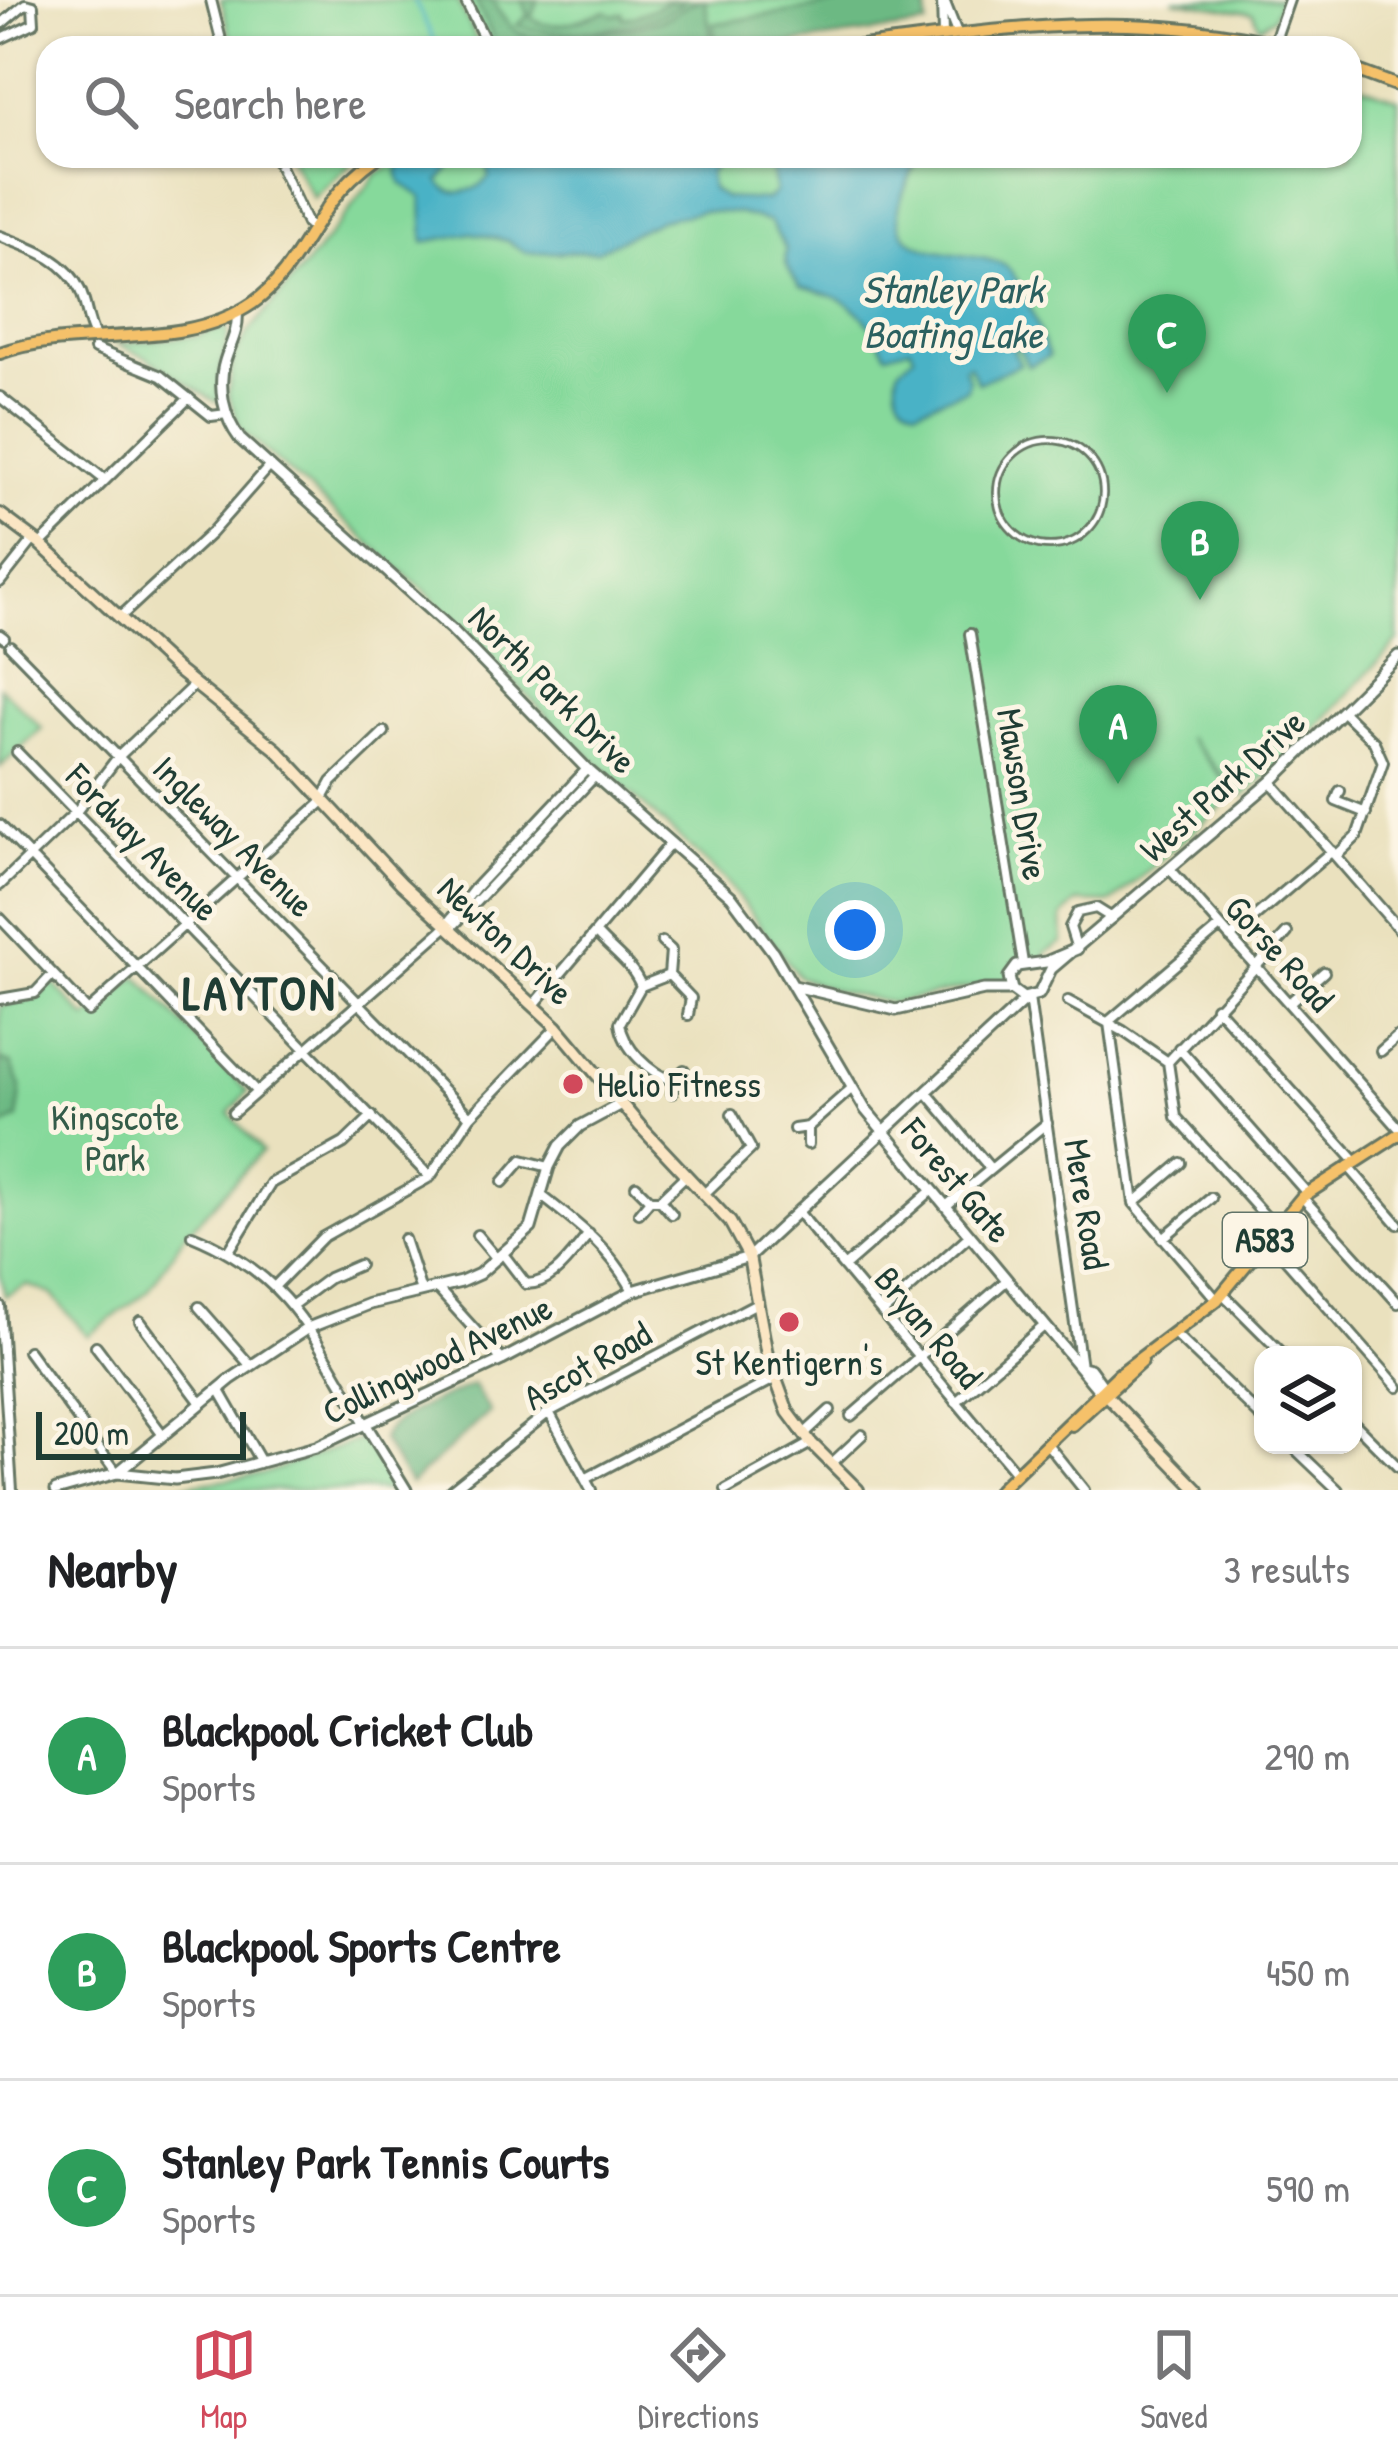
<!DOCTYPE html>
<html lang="en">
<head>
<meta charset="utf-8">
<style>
	body { margin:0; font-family:"Patrick Hand",sans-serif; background:#f2f2f2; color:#202124 }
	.controls { position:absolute; right:36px; bottom:36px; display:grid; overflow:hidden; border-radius:24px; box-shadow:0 3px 9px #0004 }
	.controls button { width:108px; height:108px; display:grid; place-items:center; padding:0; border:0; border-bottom:3px solid #e0e0e0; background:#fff; color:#202124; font:60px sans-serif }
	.scale { position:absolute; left:36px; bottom:30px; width:210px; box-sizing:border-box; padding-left:12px; border:6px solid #1f3d34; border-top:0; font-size:33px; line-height:42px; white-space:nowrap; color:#1f3d34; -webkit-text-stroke:9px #fcf5e5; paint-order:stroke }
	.you { position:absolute; left:855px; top:930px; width:42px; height:42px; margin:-30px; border:9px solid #fff; border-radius:50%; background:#1a73e8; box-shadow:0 0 0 18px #1a73e833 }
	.badge { display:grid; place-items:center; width:78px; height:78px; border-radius:50%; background:#d1495b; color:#fff; font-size:39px; font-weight:700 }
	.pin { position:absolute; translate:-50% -99px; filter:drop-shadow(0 3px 6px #0008) }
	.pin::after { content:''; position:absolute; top:63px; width:42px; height:36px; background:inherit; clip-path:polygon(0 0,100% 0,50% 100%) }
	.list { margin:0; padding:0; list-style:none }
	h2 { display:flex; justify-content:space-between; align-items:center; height:156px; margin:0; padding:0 48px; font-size:51px }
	h2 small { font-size:39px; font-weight:400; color:#757577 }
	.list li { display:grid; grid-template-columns:78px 1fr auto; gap:36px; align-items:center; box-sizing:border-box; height:216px; padding:0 48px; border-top:3px solid #e0e0e0 }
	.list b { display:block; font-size:45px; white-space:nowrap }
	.list p { margin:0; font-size:39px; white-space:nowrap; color:#757577 }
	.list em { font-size:39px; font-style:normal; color:#757577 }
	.icon { flex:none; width:66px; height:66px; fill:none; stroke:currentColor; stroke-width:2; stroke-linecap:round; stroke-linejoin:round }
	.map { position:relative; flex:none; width:1398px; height:1490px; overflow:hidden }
	.search { position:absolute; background:#fff; box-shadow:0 3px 9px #0004; left:36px; right:36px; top:36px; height:132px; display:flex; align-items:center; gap:30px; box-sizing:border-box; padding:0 42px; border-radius:36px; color:#757577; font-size:45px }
	.sheet { height:804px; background:#fff }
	nav { display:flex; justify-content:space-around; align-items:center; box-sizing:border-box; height:168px; border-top:3px solid #e0e0e0; background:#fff; font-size:33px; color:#757577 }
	nav a { display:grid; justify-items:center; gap:6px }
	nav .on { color:#d1495b }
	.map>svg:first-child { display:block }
	.green { fill:#86d99b; stroke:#528b68; stroke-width:3 }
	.forest { fill:#6cb983; stroke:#467b5c; stroke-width:3 }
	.water { fill:#48b2c6; stroke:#34787d; stroke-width:3 }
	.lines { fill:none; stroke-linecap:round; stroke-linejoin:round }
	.stream { stroke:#48b2c6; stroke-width:3 }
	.pedestrian-casing { stroke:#667664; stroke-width:10 }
	.minor-casing { stroke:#667664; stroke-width:14 }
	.tertiary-casing { stroke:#667664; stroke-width:15 }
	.secondary-casing { stroke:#667664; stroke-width:16 }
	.primary-casing { stroke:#667664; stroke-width:16 }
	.pedestrian { stroke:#fff; stroke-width:4.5 }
	.minor { stroke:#fff; stroke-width:8 }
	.tertiary { stroke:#fff; stroke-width:9 }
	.secondary { stroke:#fbe6c4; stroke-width:10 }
	.primary { stroke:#f5c16b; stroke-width:10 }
	.poi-dot { fill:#d1495b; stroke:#fcf5e5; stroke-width:4.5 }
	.labels { text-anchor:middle; stroke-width:10; stroke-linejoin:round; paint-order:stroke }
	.shield { fill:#fcf5e5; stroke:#617469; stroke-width:3 }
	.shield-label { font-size:33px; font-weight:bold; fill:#1f3d34 }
	.street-label { font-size:36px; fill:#1f3d34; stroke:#fcf5e5 }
	.poi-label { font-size:36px; fill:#1f3d34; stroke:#fcf5e5; text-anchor:start }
	.park-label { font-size:36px; fill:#345c49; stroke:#fcf5e5 }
	.water-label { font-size:39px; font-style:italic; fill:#2b6060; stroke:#fcf5e5 }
	.district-label { font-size:48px; font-weight:bold; letter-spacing:3px; fill:#1f3d34; stroke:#fcf5e5 }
</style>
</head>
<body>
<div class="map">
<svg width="1398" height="1490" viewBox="0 0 1398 1490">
	<rect width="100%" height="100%" fill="#fcf5e5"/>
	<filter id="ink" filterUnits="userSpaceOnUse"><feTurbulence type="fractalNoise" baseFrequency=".00833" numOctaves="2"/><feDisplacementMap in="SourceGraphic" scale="24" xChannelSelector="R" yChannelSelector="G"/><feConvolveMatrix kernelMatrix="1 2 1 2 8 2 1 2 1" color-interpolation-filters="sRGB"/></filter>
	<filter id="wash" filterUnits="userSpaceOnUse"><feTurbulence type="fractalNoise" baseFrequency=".004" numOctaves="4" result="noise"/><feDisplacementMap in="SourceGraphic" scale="48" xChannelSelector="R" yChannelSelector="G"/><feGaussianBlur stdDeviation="2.7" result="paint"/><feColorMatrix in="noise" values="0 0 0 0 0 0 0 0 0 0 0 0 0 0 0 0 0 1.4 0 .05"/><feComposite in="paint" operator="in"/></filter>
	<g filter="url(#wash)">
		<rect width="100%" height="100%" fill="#eae1be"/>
		<path class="green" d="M221,0H457L481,48H233Z
			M465,0H878L759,48H489Z
			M1173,0H1280L1274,17L1260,27L1253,13Z
			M1045,39L1186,42L1221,48H978Z
			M1350,82L1398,99V641L1299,746L1243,797L1187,737L1236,794L1111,903L1078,902L1062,917L1063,942L1045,953L1046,959L1017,962L1007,986L993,983L892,1003L833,990L799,977L726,881L553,722L425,591L241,430L228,394L234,356L250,330L317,252L377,174L408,156H1350Z
			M289,156H359L313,198Z
			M227,327C232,343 214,372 219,401L216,402L146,357L116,344L196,336Z
			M0,687L42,728L0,767Z
			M137,976L248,1092L229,1113L262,1151L184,1236L148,1291L88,1336L51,1294L27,1285L5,1296L0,1272V1006L37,998L52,982L87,1019Z
			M364,1438L397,1487L393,1490H177L182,1486L263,1474Z"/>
		<path class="forest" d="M475,0H492C498,10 505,23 515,30C539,47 637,30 664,19C680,13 687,0 705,0L713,48H498Z
			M521,0H538L532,18C550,34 584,18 606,11L614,15L623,13L624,18C650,15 660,0 685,0C656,28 553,42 517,25L529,15Z
			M860,0H926L927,25L759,48H717L713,24Z
			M0,1060L11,1063L21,1087L18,1118L0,1128Z
			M473,1385L490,1412L410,1484L382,1440C389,1415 449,1396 473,1385Z"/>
		<path class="water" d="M414,156H461L439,181C451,200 477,192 489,177L488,166L476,156H724L709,173L711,189L725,198L767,200L775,193L770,156H930L915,164C911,177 900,195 898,209C893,265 974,247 1005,266C1021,275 1039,334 1049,356L1028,366L1018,346L1013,349L1020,364L978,383L969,365L964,368L969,380L967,389L917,409C898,402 894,389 898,370L914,355L911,347L887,354C862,308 852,299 800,287C791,273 783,265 786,249L770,222L737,213L702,211L660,220L597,251L526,253L508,241L472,233L424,242L422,197L401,183L398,169Z"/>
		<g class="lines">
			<path class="stream" d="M414,0L438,48"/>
		</g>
	</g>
	<g filter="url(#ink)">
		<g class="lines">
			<g class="pedestrian-casing">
				<path id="pedestrian" d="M997 493a53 53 0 1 1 106 0a53 53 0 1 1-106 0Z"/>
			</g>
			<g class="minor-casing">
				<path id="minor" d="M211,0L223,48
					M465,0L489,48
					M942,0L943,35
					M944,0L957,33
					M0,25L25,4L33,6L34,23L0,39
					M1274,43L1289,0
					M275,156L307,224L314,228
					M0,236C30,248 65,258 80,290C87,305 87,322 95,336
					M95,349L161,376L211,416L227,414
					M0,397L105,480
					M40,544L189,398
					M0,582L34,539
					M119,618L211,533L269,467
					M970,634L1023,963
					M0,635L4,638
					M10,646L470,1117
					M17,752L430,1177
					M1271,782L1398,928
					M1340,791L1336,801L1366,813
					M0,825L257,1092
					M1336,856L1357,836L1383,762L1374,742L1343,712
					M1170,869L1398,1127
					M0,885L76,812L118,757L195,684
					M0,918L88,1011L320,804L332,782L384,732
					M446,925L475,888L587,769
					M596,933C611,951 632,963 641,986L620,1023C623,1048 650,1074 674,1081
					M1230,938L1332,851
					M662,942L671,950L669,975
					M1077,949L1070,927L1078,912L1096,908L1112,918
					M641,986L669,975L691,998L688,1015
					M1029,998L1081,1367
					M0,999L35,993L53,974
					M1068,1001L1123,1031L1168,1062L1176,1117L1275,1227
					M1289,1003L1324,972
					M534,1005L671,843
					M1216,1007L1355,1161
					M1108,1022L1220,927
					M1109,1023L1134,1203L1217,1300
					M1179,1048L1307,1193
					M1381,1051L1398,1036
					M1168,1062L1287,933
					M672,1093L674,1081L684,1070
					M927,1093L990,1168
					M233,1113L446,927L453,926L595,776
					M794,1129L808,1127L851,1089
					M808,1144V1127
					M1348,1166L1398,1224
					M503,1182L522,1160L549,1167
					M636,1186L650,1200
					M705,1193L751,1149L732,1114
					M542,1196C579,1225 611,1249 633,1291
					M1302,1197L1398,1303
					M660,1200L672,1214
					M1135,1202L1181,1163
					M946,1206L1047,1123
					M639,1213L650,1200H660L686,1175
					M799,1213L1016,1473
					M192,1235C292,1276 314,1339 366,1425
					M477,1235L497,1259
					M1163,1238L1211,1198
					M1267,1238L1398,1387
					M404,1239L421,1291
					M229,1251L271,1183L344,1143L372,1116
					M503,1254L526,1284C554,1284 572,1253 589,1234
					M844,1267L931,1191
					M275,1286L323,1237L430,1177L470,1117L557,1027
					M437,1288L502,1360
					M1223,1294L1284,1355
					M294,1304L329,1278L359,1265
					M0,1306L12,1490
					M199,1307L250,1365
					M882,1313L969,1236
					M140,1321L201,1403
					M1175,1334L1263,1419
					M96,1346L163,1435
					M28,1351L117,1473
					M219,1389L261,1462
					M956,1402L1044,1326
					M549,1412L591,1490
					M851,1416L1006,1281
					M1353,1422L1398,1467
					M804,1434L830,1410
					M1048,1445L1084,1490
					M1291,1445L1338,1490
					M832,1463L862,1435
					M585,1479L774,1379
					M451,1490L549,1412L757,1303
					M726,1490L811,1443"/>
			</g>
			<g class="tertiary-casing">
				<path id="tertiary" d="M237,312C239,331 230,344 225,361C217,387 224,418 240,439L452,630L587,769L732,897L773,952L865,1109L1102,1394
					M1077,949L1046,962L1017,966L1009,977L1012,990L1023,998L1039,994L1051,969L1271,782L1398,656
					M794,986L896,1010L984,990H1010
					M1081,1367L1090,1369L1106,1391
					M366,1425L406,1490
					M117,1473L231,1379L308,1328L369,1304L461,1282L479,1274L531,1228L549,1167L560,1146L580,1126L621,1104
					M56,1490L117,1473L175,1479L216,1474L316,1447L502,1360L633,1291L749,1257L1026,999"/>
			</g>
			<g class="secondary-casing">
				<path id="secondary" d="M0,514L40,544L177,670L277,750L401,883L557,1027L640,1126L730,1222L749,1257L767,1355L788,1412L811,1443L858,1490
					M1107,1396L1198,1490"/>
			</g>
			<g class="primary-casing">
				<path id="primary" d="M846,48C1005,29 1134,7 1293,48
					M1350,68L1398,86
					M0,353C80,324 180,353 253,303C289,278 306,235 332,201C345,183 361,169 379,156
					M1072,1425L1142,1361
					M999,1490L1118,1375L1217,1300L1302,1197L1398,1135"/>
			</g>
			<use href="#pedestrian" class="pedestrian"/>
			<use href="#minor" class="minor"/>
			<use href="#tertiary" class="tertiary"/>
			<use href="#secondary" class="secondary"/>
			<use href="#primary" class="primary"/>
		</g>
	</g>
	<g class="poi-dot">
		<circle cx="573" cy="1084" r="12"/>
		<circle cx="789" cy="1322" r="12"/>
	</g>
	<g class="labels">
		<rect class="shield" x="1223" y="1213" width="84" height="54" rx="9"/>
		<g class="shield-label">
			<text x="1265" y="1252">A583</text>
		</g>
		<g class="street-label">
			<text transform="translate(553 689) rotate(45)" y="13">North Park Drive</text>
			<text transform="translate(1222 785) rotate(-42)" y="13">West Park Drive</text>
			<text transform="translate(1023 794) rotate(81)" y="13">Mawson Drive</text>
			<text transform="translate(234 836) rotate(45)" y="13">Ingleway Avenue</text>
			<text transform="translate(143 842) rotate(46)" y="13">Fordway Avenue</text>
			<text transform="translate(506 940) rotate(43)" y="13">Newton Drive</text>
			<text transform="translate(1280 953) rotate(48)" y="13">Gorse Road</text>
			<text transform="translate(957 1180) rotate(50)" y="13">Forest Gate</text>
			<text transform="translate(1087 1204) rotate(81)" y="13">Mere Road</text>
			<text transform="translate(929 1327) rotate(50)" y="13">Bryan Road</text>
			<text transform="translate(437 1359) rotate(-26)" y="13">Collingwood Avenue</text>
			<text transform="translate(587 1365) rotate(-30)" y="13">Ascot Road</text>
		</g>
		<g class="poi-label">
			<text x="597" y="1097">Helio Fitness</text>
			<text x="789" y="1375" text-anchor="middle">St Kentigern's</text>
		</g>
		<g class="park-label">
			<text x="115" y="1130">Kingscote<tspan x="115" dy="41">Park</tspan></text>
		</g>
		<g class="water-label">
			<text x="953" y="303">Stanley Park<tspan x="953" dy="45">Boating Lake</tspan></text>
		</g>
		<g class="district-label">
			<text x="260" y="1010">LAYTON</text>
		</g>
	</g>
</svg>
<div class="controls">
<button><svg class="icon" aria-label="layers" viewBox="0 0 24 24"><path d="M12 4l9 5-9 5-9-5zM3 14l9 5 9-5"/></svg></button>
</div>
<div class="scale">200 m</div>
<div class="you"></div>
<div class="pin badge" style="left:1118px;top:784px;background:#2e9e5b">A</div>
<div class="pin badge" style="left:1200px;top:600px;background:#2e9e5b">B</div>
<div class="pin badge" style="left:1167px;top:393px;background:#2e9e5b">C</div>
<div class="search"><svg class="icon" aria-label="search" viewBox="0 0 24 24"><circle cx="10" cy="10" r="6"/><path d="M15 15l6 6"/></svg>Search here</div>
</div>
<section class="sheet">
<h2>Nearby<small>3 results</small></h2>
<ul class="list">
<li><span class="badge" style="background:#2e9e5b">A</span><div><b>Blackpool Cricket Club</b><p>Sports</p></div><em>290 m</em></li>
<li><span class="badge" style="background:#2e9e5b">B</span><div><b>Blackpool Sports Centre</b><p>Sports</p></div><em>450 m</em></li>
<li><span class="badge" style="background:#2e9e5b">C</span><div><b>Stanley Park Tennis Courts</b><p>Sports</p></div><em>590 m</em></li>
</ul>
</section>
<nav>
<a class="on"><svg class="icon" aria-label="map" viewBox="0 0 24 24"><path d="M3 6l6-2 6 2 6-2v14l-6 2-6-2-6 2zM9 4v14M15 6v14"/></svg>Map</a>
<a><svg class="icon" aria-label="directions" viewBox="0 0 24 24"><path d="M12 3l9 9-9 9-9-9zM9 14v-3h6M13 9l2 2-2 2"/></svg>Directions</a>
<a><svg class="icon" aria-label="saved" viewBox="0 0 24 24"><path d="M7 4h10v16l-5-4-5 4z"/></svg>Saved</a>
</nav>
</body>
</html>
